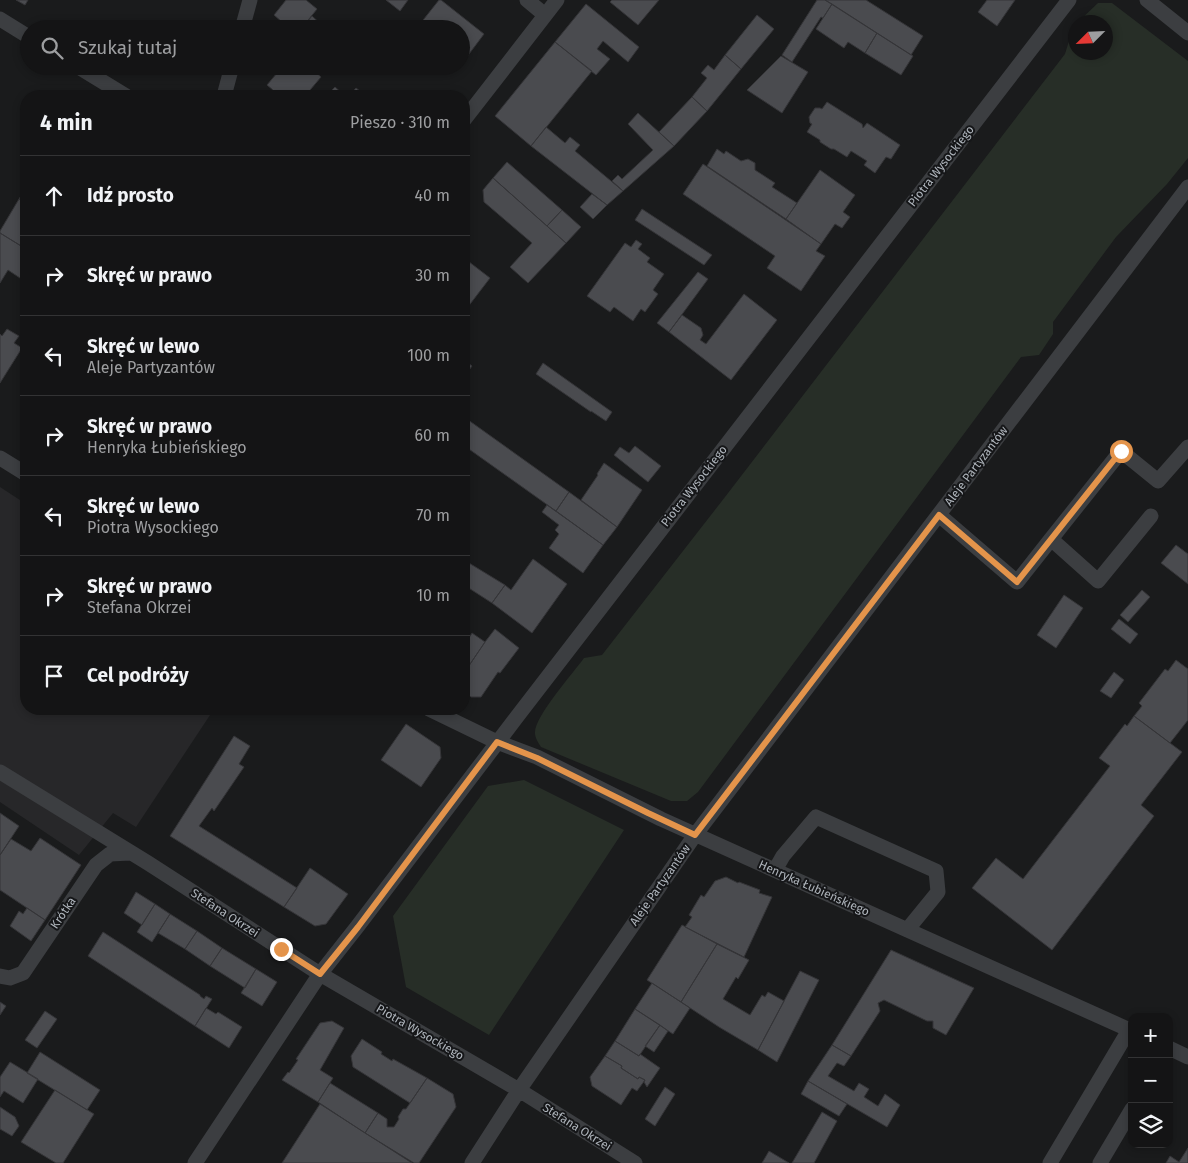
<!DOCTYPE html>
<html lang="pl">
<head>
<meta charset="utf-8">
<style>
	body { margin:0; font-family:"Fira Sans",sans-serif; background:#1d1d1e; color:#f1f3f6 }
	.controls { position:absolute; right:15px; bottom:15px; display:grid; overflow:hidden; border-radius:10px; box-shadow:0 2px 8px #0003 }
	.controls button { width:45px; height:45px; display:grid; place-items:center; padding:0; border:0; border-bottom:1px solid #333334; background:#141415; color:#f1f3f6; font:25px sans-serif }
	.compass { position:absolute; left:1068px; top:15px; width:45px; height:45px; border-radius:50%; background:#141415; box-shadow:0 2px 8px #0003; rotate:246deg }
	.stop { position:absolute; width:15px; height:15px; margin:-11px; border:4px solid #e4944b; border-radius:50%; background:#fff }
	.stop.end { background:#e4944b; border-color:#fff; box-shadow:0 1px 5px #0008 }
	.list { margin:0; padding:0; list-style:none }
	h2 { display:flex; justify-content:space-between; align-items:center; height:65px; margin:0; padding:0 20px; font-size:21px }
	h2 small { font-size:16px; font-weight:400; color:#9d9ea0 }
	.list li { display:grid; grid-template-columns:32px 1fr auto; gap:15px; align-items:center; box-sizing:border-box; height:80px; padding:0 20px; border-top:1px solid #333334 }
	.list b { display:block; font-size:19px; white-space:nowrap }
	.list p { margin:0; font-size:16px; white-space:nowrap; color:#9d9ea0 }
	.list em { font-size:16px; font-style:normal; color:#9d9ea0 }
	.icon { flex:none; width:28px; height:28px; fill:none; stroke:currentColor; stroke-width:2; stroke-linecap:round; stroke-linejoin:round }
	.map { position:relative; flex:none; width:1188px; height:1163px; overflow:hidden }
	.search { position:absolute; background:#141415; box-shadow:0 2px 8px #0003; left:20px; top:20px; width:450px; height:55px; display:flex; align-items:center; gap:12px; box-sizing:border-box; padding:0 18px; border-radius:28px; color:#9d9ea0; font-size:19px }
	.panel { position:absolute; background:#141415; box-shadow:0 2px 8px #0003; left:20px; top:90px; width:450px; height:625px; border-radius:20px }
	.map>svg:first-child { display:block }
	.built { fill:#272729 }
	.green { fill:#272e27 }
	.building { fill:#4a4b4f; stroke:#353538 }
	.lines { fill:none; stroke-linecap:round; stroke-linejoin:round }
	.minor { stroke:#3c3e41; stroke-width:15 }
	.route { stroke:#e4944b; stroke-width:6 }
	.labels { text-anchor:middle; stroke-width:4; stroke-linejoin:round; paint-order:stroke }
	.street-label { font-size:12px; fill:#aeb4bb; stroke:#151618 }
</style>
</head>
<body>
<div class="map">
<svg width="1188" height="1163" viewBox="0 0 1188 1163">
	<rect width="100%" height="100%" fill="#1a1b1c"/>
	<path class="built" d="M0,487L26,504V709H214L136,827L113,813L79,855L0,802Z"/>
	<path class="green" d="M1098,3H1112L1188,61V158L1167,184L1116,237L1053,322V334L1039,355L1021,357L698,792L687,801H671L541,747C538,742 535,738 535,733C534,717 574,672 584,658L602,655L725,497L1065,54L1073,28L1075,25L1076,52H1106V22H1078Z
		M524,780L624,830L489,1035L406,987L393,916L488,786Z"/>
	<path class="building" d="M16,0H28L25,5Z
		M286,0H306L317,9L301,29H290L274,15Z
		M386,0H408L400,11Z
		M439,0H441L484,34L466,58L461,54V29H416Z
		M612,0H659L638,25L610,2Z
		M817,0H825L832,4L823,18L821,17L792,62L782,55Z
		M825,0H866L923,36L911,55Z
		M987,0H1015L997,26L978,12Z
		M586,4L639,47L628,62L603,41L597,49L610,59L596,75L555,42Z
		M832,4L877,33L865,53L848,42L844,48L816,29Z
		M757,15L774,29L741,69L725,55Z
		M312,16L326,29H301Z
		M877,33L913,56L901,75L865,53Z
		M555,42L592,71L531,146L495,116Z
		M725,55L741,69L707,111L692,97L707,78L701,73L708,65L714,70Z
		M781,56L808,72L782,113L747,90Z
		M275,66H309L321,77L305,96H268L273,90L267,85L277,73L273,69Z
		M335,87L345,96H326Z
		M356,88L366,96H349Z
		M692,97L707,111L674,146L659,132Z
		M827,102L862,124L863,128L867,123L900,145L891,159L886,157L875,173L864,165L867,161L851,151L847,157L834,149H831L820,142V140L807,132L812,124L810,123L809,117L815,108H820L822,109Z
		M638,113L674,146L623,191L612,181L618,175L622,179L653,150L628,124Z
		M546,127L565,143L570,137L580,145L575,151L623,191L607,205L531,146Z
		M717,149L724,154L726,151L741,161L748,159L755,163V170L775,183L772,187L797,203L786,219L707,166Z
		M507,162L562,210L547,226L493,178Z
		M703,164L821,244L816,251L825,256L801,291L767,268L775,256L683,194Z
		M820,170L855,195L843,212L850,217L842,228L835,224L821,244L786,219Z
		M493,178L566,243L528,283L510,267L532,243L484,202L483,190Z
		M26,188V203L19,199Z
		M592,194L607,205L593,219L580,207Z
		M19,199L26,203V249L0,233V231Z
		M642,209L712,255L704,265L635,220Z
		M562,210L581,227L566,243L547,226Z
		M0,233L26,249V282L8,270L0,283Z
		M636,240L642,244L638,249L650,258L647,262L664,274L653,290L658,294L645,312L641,309L633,321L614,307L610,312L587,296L625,243L631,247Z
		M464,248L468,252L464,258L490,278L464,312Z
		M698,272L708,279L669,332L657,323Z
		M744,294L777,320L731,380L669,332L682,315L701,328L703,335L700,340L706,344Z
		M7,329L19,336L14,343L22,348L0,383V334L2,336Z
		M464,360L472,366L464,377Z
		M543,363L612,412L606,421L591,411V412L536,374Z
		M464,417L569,492L556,511L466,447L469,442L464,439Z
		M635,446L661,466L648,482L614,455L620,447L629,453Z
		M604,463L642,490L617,527L581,500L598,475L597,474Z
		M569,492L617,527L603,545L556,511Z
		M547,505L603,545L583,573L549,548L559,534L555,530L559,525L542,512Z
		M1176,545L1188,554V584L1161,563Z
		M533,559L567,584L532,633L492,603L505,585L511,590Z
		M464,560L505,585L492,603L464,585Z
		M1142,590L1150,597L1128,622L1120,615Z
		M1064,595L1083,608L1056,648L1037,635Z
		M1119,619L1138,634L1130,644L1111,629Z
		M495,629L519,648L500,673L498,672L481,697H471L464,691V673L485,642Z
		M472,633L485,642L464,673V646Z
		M464,634L469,638L464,646Z
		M1176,660L1188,669V720L1170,743L1134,716L1142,706L1139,703L1165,669L1168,671Z
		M1114,672L1124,680L1111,698L1100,691Z
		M1134,716L1182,752L1141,805L1154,816L1052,950L972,888L996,858L1023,879L1110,766L1099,758L1125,724L1127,726Z
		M406,724L440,747L441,758L421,787L381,760Z
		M234,736L250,746L239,764L244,767L214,811L212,808L199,826L297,888L284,907L170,836Z
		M0,813L19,826L0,855Z
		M40,838L81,865L45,920L0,890V855L11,839L31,851Z
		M310,868L348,894L326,924L315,926L284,907Z
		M726,877L738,883L739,882L760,890L759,893L772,897L744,957L685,927L692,917L689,915L701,895L704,897L715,881Z
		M136,892L155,904L142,925L124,913Z
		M155,904L170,914L152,942L137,932Z
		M27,908L45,920L31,941L10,926L19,911L23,914Z
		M170,914L197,931L185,949L158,933Z
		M682,925L717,944L681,1002L647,980Z
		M197,931L222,948L210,966L185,949Z
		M103,932L200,995V996L204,999L206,996L212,999L195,1026L88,956Z
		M717,944L749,960L738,979L736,977L723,999L750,1015L762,995L765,997L768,992L784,1001L758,1050L719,1027L681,1002Z
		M222,948L256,969L245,988L210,966Z
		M891,950L974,988L946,1035L933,1028V1021H927L884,1000L878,1003L880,1011L851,1056L832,1045Z
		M256,969L277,982L262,1006L241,993Z
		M800,971L819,980L777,1062L758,1050Z
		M652,983L690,1008L673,1034L635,1009Z
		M0,1002L6,1006L0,1015Z
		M206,1008L216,1014L218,1012L242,1027L229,1048L195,1026Z
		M635,1009L660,1025L639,1056L615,1041Z
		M45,1011L57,1019L37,1048L25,1040Z
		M332,1021L344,1028L320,1070L333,1078L318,1102L282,1080L288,1072L289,1073L298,1060L296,1059L320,1023Z
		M660,1025L668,1031L654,1052L645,1046Z
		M362,1039L382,1052L381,1054L392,1061L393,1059L427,1078L410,1103L353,1067L351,1056Z
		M615,1041L639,1056L640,1054L660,1068L647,1087L644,1082L645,1080L639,1077L638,1079L621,1068L622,1066L605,1056Z
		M832,1045L851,1056L844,1066L837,1063L828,1076L854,1091L859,1083L869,1089L864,1097L878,1106L885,1094L900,1105L887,1127L808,1081Z
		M40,1052L100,1090L87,1110L27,1073Z
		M605,1056L622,1066L621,1068L638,1079L639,1077L645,1080L637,1091L632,1088L621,1105L592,1086L590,1077Z
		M10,1062L38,1079L23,1103L4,1091L0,1097V1077Z
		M427,1078L453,1094L456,1107L419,1163H414L365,1133L378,1113L387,1119V1127H394L399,1119L398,1117L403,1109H406Z
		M808,1081L847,1104L839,1116L801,1094Z
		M330,1083L378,1113L365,1133L318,1102Z
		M665,1087L675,1094L655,1126L645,1119Z
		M55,1090L94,1114L63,1163H56L21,1142Z
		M320,1104L412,1163H282Z
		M0,1107L15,1117L19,1126L12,1136L0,1129Z
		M822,1112L837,1121L814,1163H792Z
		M1188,1148V1163H1166L1170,1156L1179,1162Z
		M769,1151L789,1163H762Z"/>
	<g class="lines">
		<path class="minor" d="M527,0L545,15
			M1147,0L1188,33
			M0,19L29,37
			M242,29L250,0
			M77,66L126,96
			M224,96L232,66
			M464,120L557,0
			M0,458L26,474
			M939,515L1017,582L1051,539
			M1151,516L1098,581L1051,539L1121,451L1158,481L1188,447
			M429,709L497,742L537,757L661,819L1132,1031
			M0,772L148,863L320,974L519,1090L635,1163
			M775,870L783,856L816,817L936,871L938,892L907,930
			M0,976L10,978L23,973L96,865L110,854L130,853
			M1169,1048L1188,1057
			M195,1163L320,974L357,927L516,718L1069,0
			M472,1163L519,1090L695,835L1188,187
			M1050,1163L1129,1030
			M1100,1163L1132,1109"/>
	</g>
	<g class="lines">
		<path class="route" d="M281,949L320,974L358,927L497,742L537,758L648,813L695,835L939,515L1017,582L1121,451"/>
	</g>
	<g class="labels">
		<g class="street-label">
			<text transform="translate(941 166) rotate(-52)" y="4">Piotra Wysockiego</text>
			<text transform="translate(976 466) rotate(-53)" y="4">Aleje Partyzantów</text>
			<text transform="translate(694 486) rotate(-52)" y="4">Piotra Wysockiego</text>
			<text transform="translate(660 885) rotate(-55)" y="4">Aleje Partyzantów</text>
			<text transform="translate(814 888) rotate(24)" y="4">Henryka Łubieńskiego</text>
			<text transform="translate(63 913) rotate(-56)" y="4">Krótka</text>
			<text transform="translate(225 913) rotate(33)" y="4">Stefana Okrzei</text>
			<text transform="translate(420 1032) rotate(30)" y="4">Piotra Wysockiego</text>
			<text transform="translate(577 1127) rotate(32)" y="4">Stefana Okrzei</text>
		</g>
	</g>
</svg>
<div class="controls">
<button>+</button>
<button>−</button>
<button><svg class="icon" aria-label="layers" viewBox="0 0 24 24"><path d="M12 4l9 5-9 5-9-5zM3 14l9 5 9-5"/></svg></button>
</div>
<svg class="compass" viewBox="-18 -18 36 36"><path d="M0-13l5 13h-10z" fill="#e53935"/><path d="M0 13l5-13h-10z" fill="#9d9ea0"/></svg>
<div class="stop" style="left:1121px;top:451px"></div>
<div class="stop end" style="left:281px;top:949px"></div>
<div class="search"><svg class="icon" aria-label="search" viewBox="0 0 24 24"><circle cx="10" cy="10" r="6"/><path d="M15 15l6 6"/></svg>Szukaj tutaj</div>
<section class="panel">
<h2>4 min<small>Pieszo · 310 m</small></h2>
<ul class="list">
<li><svg class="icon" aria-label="ahead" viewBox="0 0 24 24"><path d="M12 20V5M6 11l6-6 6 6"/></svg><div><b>Idź prosto</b></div><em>40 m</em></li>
<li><svg class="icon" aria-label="right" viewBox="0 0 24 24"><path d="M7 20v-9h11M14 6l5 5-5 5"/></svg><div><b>Skręć w prawo</b></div><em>30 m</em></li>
<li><svg class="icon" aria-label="left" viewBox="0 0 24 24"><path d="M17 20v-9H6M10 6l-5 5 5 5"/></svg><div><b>Skręć w lewo</b><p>Aleje Partyzantów</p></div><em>100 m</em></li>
<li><svg class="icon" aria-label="right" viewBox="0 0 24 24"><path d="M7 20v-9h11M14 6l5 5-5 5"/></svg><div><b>Skręć w prawo</b><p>Henryka Łubieńskiego</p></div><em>60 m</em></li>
<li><svg class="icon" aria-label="left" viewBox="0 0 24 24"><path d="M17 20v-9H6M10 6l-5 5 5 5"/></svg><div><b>Skręć w lewo</b><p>Piotra Wysockiego</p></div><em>70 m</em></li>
<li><svg class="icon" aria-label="right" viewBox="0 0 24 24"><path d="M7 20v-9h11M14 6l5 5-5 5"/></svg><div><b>Skręć w prawo</b><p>Stefana Okrzei</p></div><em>10 m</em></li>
<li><svg class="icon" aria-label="arrive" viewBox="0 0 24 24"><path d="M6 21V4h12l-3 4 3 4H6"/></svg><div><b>Cel podróży</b></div></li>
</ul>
</section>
</div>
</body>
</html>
